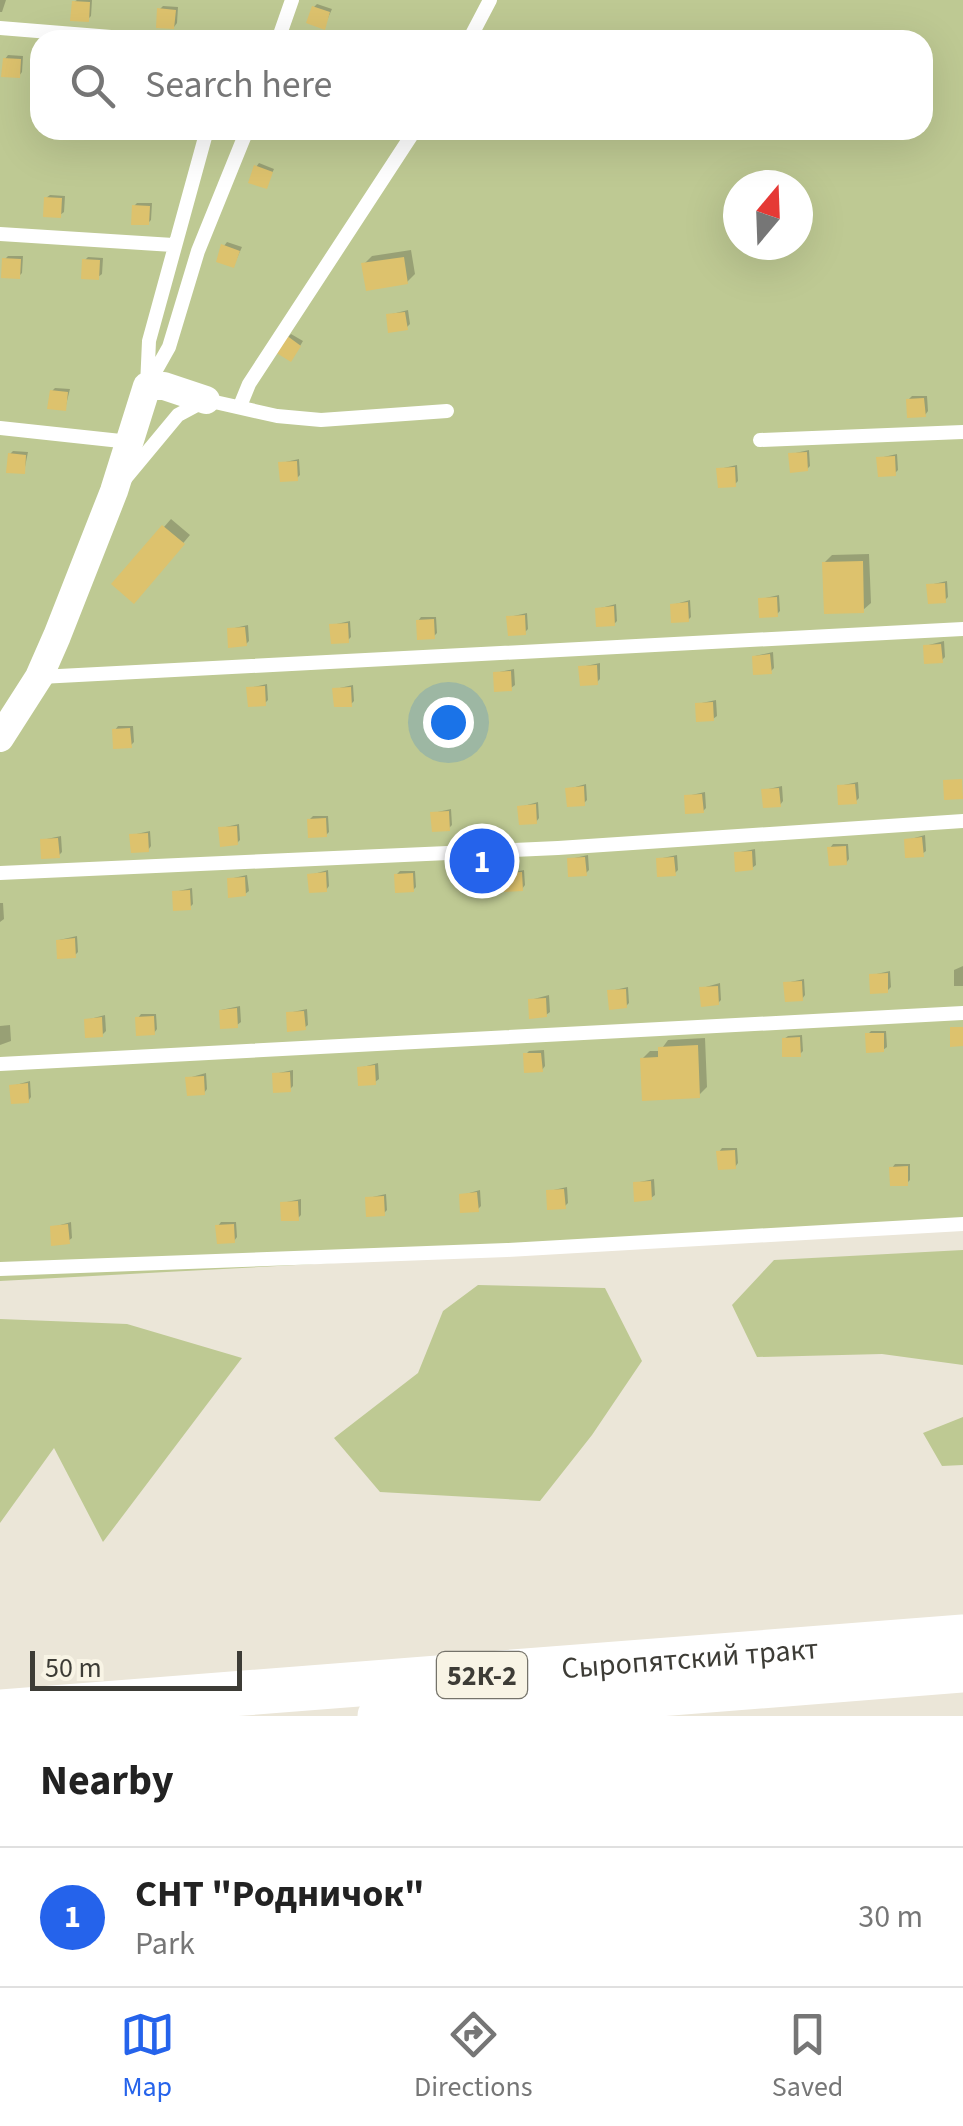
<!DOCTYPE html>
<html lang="en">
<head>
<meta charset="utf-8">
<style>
	body { margin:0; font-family:"Source Sans 3",sans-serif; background:#f6f6f6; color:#222 }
	.compass { position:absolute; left:723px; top:170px; width:90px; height:90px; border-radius:50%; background:#fff; box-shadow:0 10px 40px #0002; rotate:19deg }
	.scale { position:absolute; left:30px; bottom:25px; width:212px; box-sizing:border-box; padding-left:10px; border:5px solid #3d3c36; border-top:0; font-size:28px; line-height:35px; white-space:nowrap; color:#3d3c36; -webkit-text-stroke:8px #f8f4e5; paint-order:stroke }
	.you { position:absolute; left:448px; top:722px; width:35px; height:35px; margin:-25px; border:8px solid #fff; border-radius:50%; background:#1a73e8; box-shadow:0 0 0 15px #1a73e833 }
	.badge { display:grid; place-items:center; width:65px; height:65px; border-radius:50%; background:#2563eb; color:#fff; font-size:32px; font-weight:700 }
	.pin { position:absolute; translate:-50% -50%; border:5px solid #fff; box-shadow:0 2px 10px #0006 }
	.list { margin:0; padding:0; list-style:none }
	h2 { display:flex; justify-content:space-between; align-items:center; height:130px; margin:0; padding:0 40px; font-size:42px }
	h2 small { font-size:32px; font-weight:400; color:#767676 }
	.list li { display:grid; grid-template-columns:65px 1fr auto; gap:30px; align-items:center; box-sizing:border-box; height:140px; padding:0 40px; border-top:2px solid #e0e0e0 }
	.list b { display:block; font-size:38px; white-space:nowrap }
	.list p { margin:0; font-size:32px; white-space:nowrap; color:#767676 }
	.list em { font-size:32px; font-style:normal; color:#767676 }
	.icon { flex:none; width:55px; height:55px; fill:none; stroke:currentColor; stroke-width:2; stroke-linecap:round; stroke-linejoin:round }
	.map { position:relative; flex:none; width:963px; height:1716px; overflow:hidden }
	.search { position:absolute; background:#fff; box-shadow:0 10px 40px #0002; left:30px; right:30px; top:30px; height:110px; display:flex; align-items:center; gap:25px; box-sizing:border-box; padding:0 35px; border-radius:30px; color:#767676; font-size:38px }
	.sheet { height:270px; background:#fff }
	nav { display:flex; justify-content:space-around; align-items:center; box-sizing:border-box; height:140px; border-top:2px solid #e0e0e0; background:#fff; font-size:28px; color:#767676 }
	nav a { display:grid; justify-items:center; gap:5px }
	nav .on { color:#2563eb }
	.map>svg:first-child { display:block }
	.green { fill:#bec993; fill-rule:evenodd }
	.shadow { fill:#0003 }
	.building { fill:#ddc26d }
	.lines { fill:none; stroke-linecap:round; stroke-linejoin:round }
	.service { stroke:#fff; stroke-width:14 }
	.minor { stroke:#fff; stroke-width:28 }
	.primary { stroke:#fff; stroke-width:45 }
	.labels { text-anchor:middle; stroke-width:8; stroke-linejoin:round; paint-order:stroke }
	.shield { fill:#f8f4e5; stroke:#75736a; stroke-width:2.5 }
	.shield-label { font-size:28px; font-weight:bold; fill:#3d3c36 }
	.street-label { font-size:30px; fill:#3d3c36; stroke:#f8f4e5 }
</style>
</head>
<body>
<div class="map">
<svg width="963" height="1716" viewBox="0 0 963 1716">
	<rect width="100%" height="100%" fill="#ebe6d8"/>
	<path class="green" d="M0,0H963V1229L0,1281ZM40,40H923V130H40ZM738,185H798V245H738Z
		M963,1250V1365L882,1354L757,1357L732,1305L774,1260Z
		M478,1285L605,1288L642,1361L592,1435L540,1501L380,1492L334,1438L418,1373L443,1311Z
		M0,1319L127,1324L242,1358L103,1542L54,1448L0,1523Z
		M963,1417V1465L942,1466L923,1433Z"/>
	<path class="shadow" d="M0,0H6L2,12H0Z
		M77,0H92L91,16L88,19L74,2Z
		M317,4L332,9L324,27L314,7Z
		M163,6L178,7L177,23L174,27L160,9Z
		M8,55L23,56L22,72L19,76L5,59Z
		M259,163L274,169L266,186L256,167Z
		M50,195L65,196L64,212L60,215L46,198Z
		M137,203H152L151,220L148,223L134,206Z
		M227,242L242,247L234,265L224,246Z
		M411,250L415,274L407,282L364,264L372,256Z
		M8,256H23L22,273L19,276L5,259Z
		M88,257L103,258L102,274L98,277L84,261Z
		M408,310L410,324L407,327L388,315Z
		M291,334L303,341L294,356L288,337Z
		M55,388L70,389L65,409L52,391Z
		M912,396H927L928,411L925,415L908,400Z
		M809,450L810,466L807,469L791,454Z
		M13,451L28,452L24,472L10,454Z
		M897,454L898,470L895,473L879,458Z
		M299,459L300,475L297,478L281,463Z
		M737,465L738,481L735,484L719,469Z
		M171,519L190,535L142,592L164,527Z
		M869,554L871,603L863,610L824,563L832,555Z
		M947,581L948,597L945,600L929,585Z
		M779,595L780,611L777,614L761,599Z
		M690,600L691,617L688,620L672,605Z
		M616,604L617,621L614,624L597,609Z
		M527,613L528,629L525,632L509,617Z
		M421,617H436L437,633L434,636L418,621Z
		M350,621L351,637L348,640L332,625Z
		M248,625L249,641L246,644L230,629Z
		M944,641L945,657L941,661L925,646Z
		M773,652L774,668L771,671L755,656Z
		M600,663V679L597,682L581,667Z
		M514,669L515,685L511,688L495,673Z
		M267,684L268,700L265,703L249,688Z
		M353,685L354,701L351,704L335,689Z
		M716,700L717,716L713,719L697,704Z
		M118,726H133L134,742L131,745L115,730Z
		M858,782L859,798L856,801L839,786Z
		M586,784L587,800L584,803L568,789Z
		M782,786L783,801L780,805L764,790Z
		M705,792L706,808L703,811L687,796Z
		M538,802L539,818L536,822L520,807Z
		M451,809L452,825L449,828L433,813Z
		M313,816H328L329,832L326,835L310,819Z
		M239,824L240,840L237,843L221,828Z
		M150,831L151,846L148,850L132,835Z
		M925,835L926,851L922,854L907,840Z
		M61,836L62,852L59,855L42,840Z
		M833,844H848L849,859L846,863L830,848Z
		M755,849L756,865L752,868L736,853Z
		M588,855L589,870L585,874L570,859Z
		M677,855L678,870L674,874L658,859Z
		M328,870L329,886L326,890L310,875Z
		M524,870L525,885L522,889L506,874Z
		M400,871H415L416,887L413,890L397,874Z
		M247,875L249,891L245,894L229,879Z
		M192,888L193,904L190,907L174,892Z
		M0,903H3L4,919L0,922Z
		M77,936L78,952L75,955L59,940Z
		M963,966V986H954V970Z
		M890,971L891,987L887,991L872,975Z
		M804,979L805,995L802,999L786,983Z
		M720,983L721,1000L718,1003L702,988Z
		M628,987L629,1003L626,1006L610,991Z
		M549,995L550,1012L546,1015L530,1000Z
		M240,1006L241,1022L237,1025L221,1010Z
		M307,1009L308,1025L304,1028L288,1013Z
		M141,1014H156L157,1029L154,1033L138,1018Z
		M105,1015L106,1031L102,1035L86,1020Z
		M10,1025L11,1041L0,1045V1026Z
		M871,1031H886L887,1047L883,1050L868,1034Z
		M802,1035L803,1051L799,1055L784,1039L788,1036Z
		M705,1038L707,1087L699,1095L642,1059L650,1051H660L668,1040Z
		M544,1050L545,1066L542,1070L526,1054L529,1051Z
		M378,1063L379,1079L375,1082L359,1068Z
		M293,1070V1086L290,1089L274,1074Z
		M206,1073L207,1089L204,1093L188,1078Z
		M30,1081L31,1097L28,1101L12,1086Z
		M722,1148H737L738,1163L735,1167L719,1152Z
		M895,1164H910V1180L907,1183L892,1168Z
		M654,1179L655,1195L651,1198L635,1183Z
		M567,1187L568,1203L564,1207L549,1191Z
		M480,1190L481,1206L478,1209L462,1195Z
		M386,1194L387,1210L384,1213L368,1198Z
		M301,1199V1215L298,1218L282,1203Z
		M71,1222L72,1238L68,1241L53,1227Z
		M221,1222H236L237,1237L234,1241L218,1226Z"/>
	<path class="building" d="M72,1L90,2L89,22L70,21Z
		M312,6L330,12L325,30L306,23Z
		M157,8L176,10L174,29L156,28Z
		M3,58L21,59L20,78L1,77Z
		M254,165L273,172L267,189L248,183Z
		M44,197L62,198L61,218L43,217Z
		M132,205L150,206L149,225H131Z
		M221,244L240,251L234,268L216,262Z
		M404,257L408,284L366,291L361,263Z
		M2,258L21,259L20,279L1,278Z
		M82,259L100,260L99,280L81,279Z
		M405,312L408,330L388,333L386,314Z
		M286,335L301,346L291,362L275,352Z
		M50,390L68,392L66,411L47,409Z
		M924,398L926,417L907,418L906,399Z
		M807,452L808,471L790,473L788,453Z
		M8,453L26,455L25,474L6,473Z
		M895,456L896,476L878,477L876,457Z
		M297,461L298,481L280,482L278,462Z
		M735,467L736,487L718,488L716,468Z
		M162,525L185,544L134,604L111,584Z
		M863,561L864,613L824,614L822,562Z
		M945,583L946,603L928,604L926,584Z
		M777,597L778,617L759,618L758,598Z
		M688,602L689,622L671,623L670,604Z
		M614,606L615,626L596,627L595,608Z
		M525,615L526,635L508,636L506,616Z
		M434,619L435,639L417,640L416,620Z
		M348,623L349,643L331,644L329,624Z
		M245,627L247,646L228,648L227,628Z
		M941,644L943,663L924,664L923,645Z
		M770,654L772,674L753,675L752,656Z
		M597,665L598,685L580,686L578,666Z
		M511,671L512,691L494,692L493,672Z
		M265,686L266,706L248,707L246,687Z
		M351,687L352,707H334L332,688Z
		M713,702L714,721L696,722L695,703Z
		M130,728L132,748L113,749L112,729Z
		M962,779L963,799L944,800L943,780Z
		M855,784L857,804L838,805L837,785Z
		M584,786L585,806L567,807L565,788Z
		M779,788L781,807L763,808L761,789Z
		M702,794L704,813L685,814L684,795Z
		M536,804L537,824L519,825L517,806Z
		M449,811L450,831L432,832L430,812Z
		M326,818L327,837L308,838L307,819Z
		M237,826L238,845L220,847L218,827Z
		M148,833L149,852L131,853L129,834Z
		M922,837L924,857L905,858L904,839Z
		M58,838L60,858L41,859L40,839Z
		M846,846L847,865L829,866L827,847Z
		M752,851L753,870L735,872L734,852Z
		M585,857L587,876L568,877L567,858Z
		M674,857L676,876L657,877L656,858Z
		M326,872L327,892L309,893L307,874Z
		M522,872L523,891L504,892L503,873Z
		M413,873L414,892L395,893L394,874Z
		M245,877L246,896L228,898L227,878Z
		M190,890L191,910L173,911L172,891Z
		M75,938L76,958L57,959L56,940Z
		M888,973V993L870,994L869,974Z
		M802,981L803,1001L785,1002L783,982Z
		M718,986L719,1005L701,1007L699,987Z
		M626,989L627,1008L609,1010L607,990Z
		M546,998L547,1017L529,1019L528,999Z
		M237,1008L238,1028L220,1029L219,1010Z
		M304,1011L306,1030L287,1032L286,1012Z
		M154,1016L155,1035L136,1036L135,1017Z
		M102,1017L103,1037L85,1038L84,1019Z
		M950,1027H963V1046L950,1047Z
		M865,1033H884V1052L866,1053Z
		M800,1037L801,1057H782V1038Z
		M698,1045L700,1098L642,1101L640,1058L658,1057V1047Z
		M523,1053H541L543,1072L524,1073Z
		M375,1065L376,1085L358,1086L357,1067Z
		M290,1072L291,1092L273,1093L272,1073Z
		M204,1076L205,1095L187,1096L185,1077Z
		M28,1083L29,1103L11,1104L9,1085Z
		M735,1150L736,1169L718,1170L716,1151Z
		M908,1166V1186H890L889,1167Z
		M651,1181L652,1200L634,1202L633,1182Z
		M564,1189L566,1209L547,1210L546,1190Z
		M477,1192L479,1212L460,1213L459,1194Z
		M384,1196L385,1216L366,1217L365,1197Z
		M298,1201L299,1221H281L280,1202Z
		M68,1224L70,1244L51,1246L50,1226Z
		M234,1224L235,1243L217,1244L215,1225Z"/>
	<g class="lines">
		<path class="service" d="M0,28L148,40
			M278,40L292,0
			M469,40L490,0
			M207,130L149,341L147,386L169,347L198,251L247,130
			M0,234L173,245
			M240,406L249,384L415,130
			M0,428L130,442
			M760,440L963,432
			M124,480L178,415L206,400L277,416L321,420L447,411
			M40,677L963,629
			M0,873L558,848L963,821
			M0,1064L963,1013
			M0,1269L507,1250L963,1224"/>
		<path class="minor" d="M0,738L39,677L57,636L114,491L147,386H164L206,400"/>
		<g class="primary">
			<path id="s1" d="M0,1712L963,1637"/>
			<path d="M380,1716L963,1670"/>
		</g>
	</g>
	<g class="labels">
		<rect class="shield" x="437" y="1652" width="90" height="46" rx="8"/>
		<g class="shield-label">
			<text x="482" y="1685">52К-2</text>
		</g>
		<g class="street-label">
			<text dy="10" stroke="none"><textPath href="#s1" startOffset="692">Сыропятский тракт</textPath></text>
		</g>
	</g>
</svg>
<svg class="compass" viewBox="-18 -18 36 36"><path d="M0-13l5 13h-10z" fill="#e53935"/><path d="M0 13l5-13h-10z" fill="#767676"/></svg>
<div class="scale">50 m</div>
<div class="you"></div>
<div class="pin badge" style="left:482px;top:861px">1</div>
<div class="search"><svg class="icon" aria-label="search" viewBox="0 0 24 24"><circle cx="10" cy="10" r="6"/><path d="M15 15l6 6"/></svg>Search here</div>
</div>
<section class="sheet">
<h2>Nearby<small></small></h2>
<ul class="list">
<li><span class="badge">1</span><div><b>СНТ &quot;Родничок&quot;</b><p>Park</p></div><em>30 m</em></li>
</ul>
</section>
<nav>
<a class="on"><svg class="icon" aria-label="map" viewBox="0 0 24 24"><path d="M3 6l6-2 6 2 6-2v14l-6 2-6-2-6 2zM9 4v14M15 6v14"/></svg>Map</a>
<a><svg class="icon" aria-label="directions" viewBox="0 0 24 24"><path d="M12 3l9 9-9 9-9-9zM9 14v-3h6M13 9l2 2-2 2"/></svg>Directions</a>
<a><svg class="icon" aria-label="saved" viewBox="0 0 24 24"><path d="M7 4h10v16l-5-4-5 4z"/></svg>Saved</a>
</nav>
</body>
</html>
